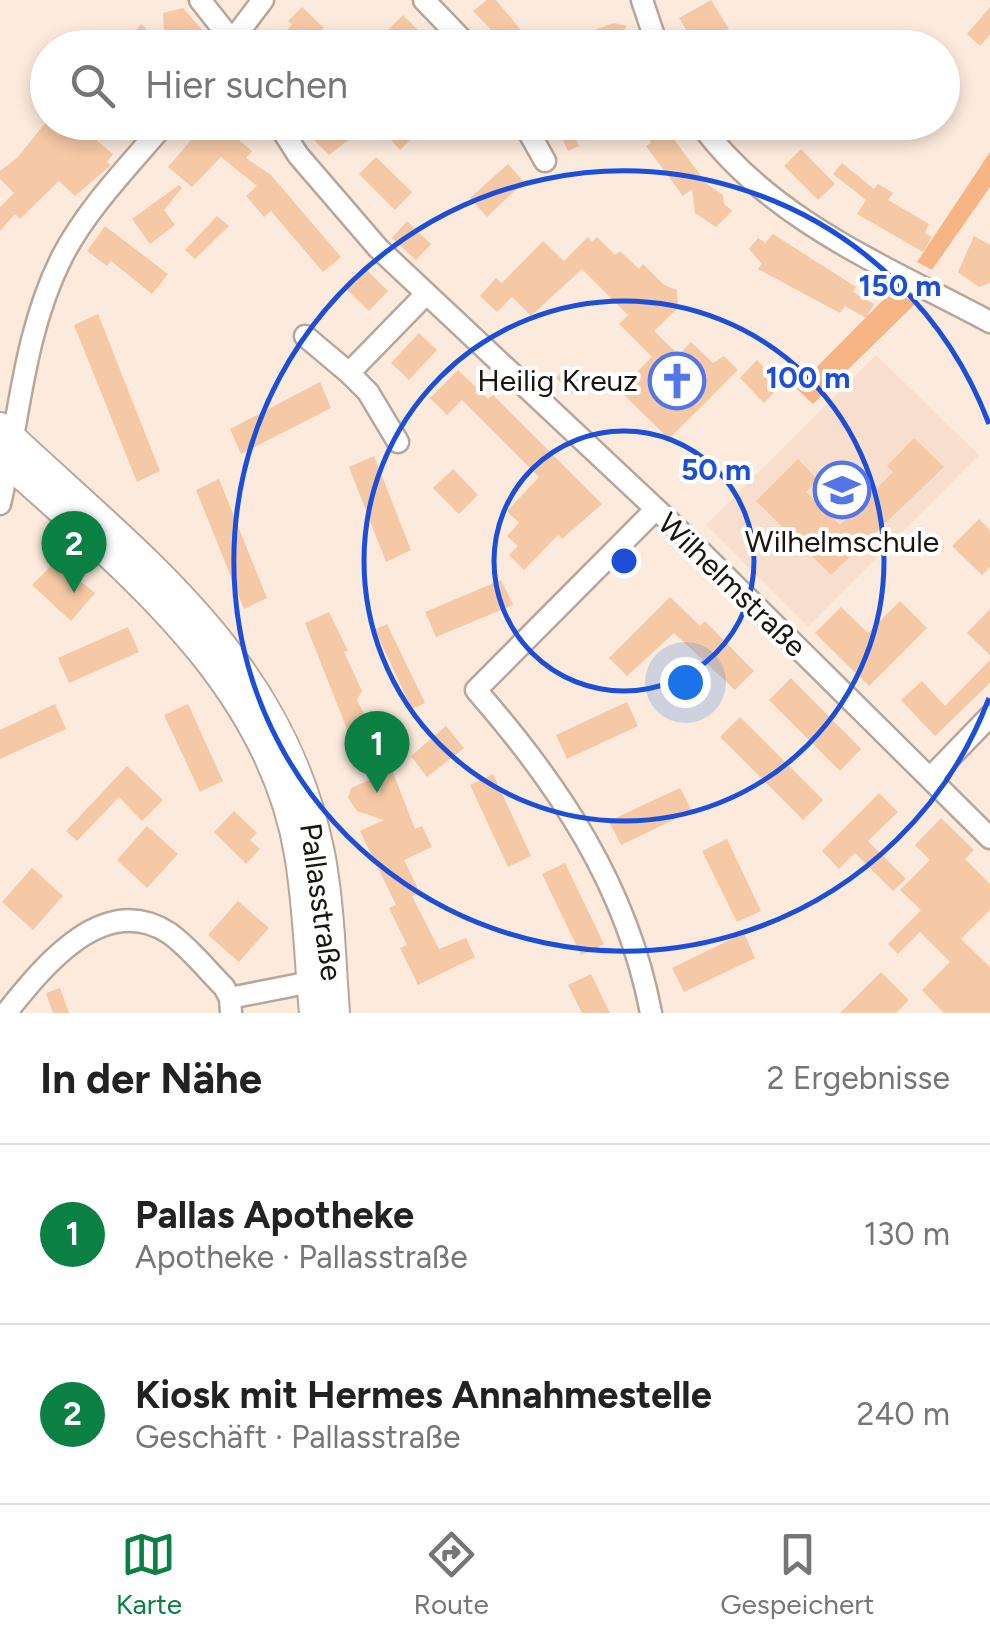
<!DOCTYPE html>
<html lang="de">
<head>
<meta charset="utf-8">
<style>
	body { margin:0; font-family:Figtree,sans-serif; background:#f6f6f6; color:#222 }
	.you { position:absolute; left:685px; top:682px; width:35px; height:35px; margin:-25px; border:8px solid #fff; border-radius:50%; background:#1a73e8; box-shadow:0 0 0 15px #1a73e833 }
	.badge { display:grid; place-items:center; width:65px; height:65px; border-radius:50%; background:#0b8043; color:#fff; font-size:32px; font-weight:700 }
	.pin { position:absolute; translate:-50% -82px; filter:drop-shadow(0 2px 5px #0008) }
	.pin::after { content:''; position:absolute; top:52px; width:35px; height:30px; background:inherit; clip-path:polygon(0 0,100% 0,50% 100%) }
	.list { margin:0; padding:0; list-style:none }
	h2 { display:flex; justify-content:space-between; align-items:center; height:130px; margin:0; padding:0 40px; font-size:42px }
	h2 small { font-size:32px; font-weight:400; color:#767676 }
	.list li { display:grid; grid-template-columns:65px 1fr auto; gap:30px; align-items:center; box-sizing:border-box; height:180px; padding:0 40px; border-top:2px solid #e0e0e0 }
	.list b { display:block; font-size:38px; white-space:nowrap }
	.list p { margin:0; font-size:32px; white-space:nowrap; color:#767676 }
	.list em { font-size:32px; font-style:normal; color:#767676 }
	.icon { flex:none; width:55px; height:55px; fill:none; stroke:currentColor; stroke-width:2; stroke-linecap:round; stroke-linejoin:round }
	.map { position:relative; flex:none; width:990px; height:1013px; overflow:hidden }
	.search { position:absolute; background:#fff; box-shadow:0 5px 15px #0003; left:30px; right:30px; top:30px; height:110px; display:flex; align-items:center; gap:25px; box-sizing:border-box; padding:0 35px; border-radius:55px; color:#767676; font-size:38px }
	.sheet { height:490px; background:#fff }
	nav { display:flex; justify-content:space-around; align-items:center; box-sizing:border-box; height:140px; border-top:2px solid #e0e0e0; background:#fff; font-size:28px; color:#767676 }
	nav a { display:grid; justify-items:center; gap:5px }
	nav .on { color:#0b8043 }
	.map>svg:first-child { display:block }
	.built { fill:#f8dfcd }
	.green { fill:#f6b584 }
	.building { fill:#f5c8a6 }
	.lines { fill:none; stroke-linecap:round; stroke-linejoin:round }
	.street-casing { stroke:#b7a69a; stroke-width:25 }
	.secondary-casing { stroke:#b7a69a; stroke-width:32 }
	.street { stroke:#fff; stroke-width:20 }
	.secondary { stroke:#fff; stroke-width:28 }
	.ring { fill:none; stroke:#1d4ed8; stroke-width:5 }
	.labels { text-anchor:middle; stroke-width:8; stroke-linejoin:round; paint-order:stroke }
	.poi-label { font-size:30px; fill:#1a140f; stroke:#fff; text-anchor:end }
	.street-label { font-size:30px; fill:#1a140f; stroke:#fff }
	.centre { fill:#1d4ed8; stroke:#fff; stroke-width:5 }
	.ring-label { font-size:30px; text-anchor:middle; font-weight:bold; fill:#1d4ed8; stroke:#fff; stroke-width:8; stroke-linejoin:round; paint-order:stroke }
</style>
</head>
<body>
<div class="map">
<svg width="990" height="1013" viewBox="0 0 990 1013">
	<rect width="100%" height="100%" fill="#fceadd"/>
	<path class="built" d="M876,355L979,455L808,627L706,525Z"/>
	<path class="green" d="M990,152V187L932,270L917,262Z
		M893,290L916,303L813,404L796,388Z"/>
	<path class="building" d="M487,0H496L524,34L509,48L473,11Z
		M711,0L729,29L697,48L679,18Z
		M302,7L324,28L321,31L339,48H269L292,25L288,21Z
		M990,7V35L980,46L967,34Z
		M183,8L210,39L203,48H176L164,34L163,13Z
		M403,15L421,33L406,48H370Z
		M614,23L627,26L621,34L626,48H594L589,32Z
		M141,24L152,34L140,48H121Z
		M46,122H74L113,154L107,162L111,165L75,196L59,181L20,219L15,214L0,231V207L14,193L0,179V171L17,158Z
		M321,122H343L355,135L329,155L309,135Z
		M408,122H428L400,150L390,139Z
		M555,122H569L579,146L568,151Z
		M640,122H661L707,184L723,195L724,204L732,211L716,227L695,213L692,189L683,196L646,146L651,143Z
		M203,126L223,138L228,131L252,151L246,158L271,175L341,257L323,272L271,211L264,217L246,196L257,186L221,157L192,187L168,167Z
		M801,149L835,184L818,200L784,166Z
		M376,157L412,192L395,210L359,174Z
		M842,163L874,189L878,184L893,193L888,200L929,224L925,233L932,237L923,252L857,214L866,200L833,174Z
		M508,164L524,182L487,217L470,198Z
		M179,185L182,188L164,210L175,225L150,244L132,219Z
		M217,216L229,226L195,259L185,250Z
		M407,221L431,244L416,260L392,238Z
		M105,226L168,274L152,294L111,261L107,266L87,251Z
		M773,234L856,287L853,292L874,304L866,318L845,306L840,313L758,269L762,264L749,249L758,238L765,243Z
		M974,236L990,245V283L979,287L958,272Z
		M588,237L592,242L597,237L615,255L620,251L639,269L643,264L664,285L677,290L678,308L654,331L679,355L691,342L713,363L724,356L738,370L669,439L619,390L652,357L619,324L628,315L582,269L531,316L512,297L497,312L480,296L496,278L502,283L543,241L564,261Z
		M364,267L388,291L369,311L344,287Z
		M98,314L160,471L137,482L74,325Z
		M419,333L437,350L409,380L391,363Z
		M757,360L781,385L764,403L740,378Z
		M567,367L584,382L573,394L556,378Z
		M458,370L488,399L493,395L602,504L562,539L558,535L524,570L509,555L518,546L507,536L519,523L507,511L539,477L462,400L447,415L430,398Z
		M320,382L331,408L241,454L230,429Z
		M914,438L944,467L831,575L756,501L798,459L818,480L806,492L840,525L893,472L887,466Z
		M374,456L411,550L386,562L349,467Z
		M453,469L478,495L459,514L433,488Z
		M219,479L267,598L244,609L196,490Z
		M979,519L990,530V567L982,575L952,546Z
		M56,561L95,593L71,621L32,585Z
		M501,580L513,605L436,637L425,612Z
		M670,597L700,626L705,621L754,671L735,690L674,633L627,676L609,658Z
		M900,601L927,628L869,686L815,633L841,607L868,633Z
		M990,609V655L967,633Z
		M329,612L348,651L344,652L362,691L357,700L373,732L352,742L305,623Z
		M387,624L425,703L412,709L375,630Z
		M128,627L139,652L69,683L58,658Z
		M990,660V683L935,736L901,700L922,681L945,706Z
		M791,678L861,749L840,771L769,700Z
		M627,702L638,726L567,759L556,735Z
		M55,704L66,729L0,759V730Z
		M188,704L223,781L200,792L164,715Z
		M740,717L823,800L803,820L720,737Z
		M446,726L464,748L427,777L411,756Z
		M127,766L163,800L142,821L119,797L77,841L66,831Z
		M392,770L415,829L422,826L432,847L404,860L420,893L412,896L439,949L466,938L475,957L418,985L400,948L407,945L389,908L396,905L360,831L384,820L357,811L348,798L351,788Z
		M493,774L531,856L508,867L470,785Z
		M680,788L692,811L621,845L609,821Z
		M879,793L898,812L868,841L906,879L893,891L855,853L839,869L822,851Z
		M234,811L257,833L250,840L260,849L246,864L214,832Z
		M941,818L974,850L965,859L990,884V910L961,939L990,967V1013H944L922,990L950,962L920,932L898,954L888,944L921,910L900,890L930,860L915,845Z
		M147,826L178,854L147,888L117,860Z
		M727,839L761,911L737,922L702,851Z
		M565,863L604,944L581,955L542,874Z
		M32,868L63,896L33,930L2,902Z
		M238,901L269,928L239,962L208,935Z
		M744,933L755,958L684,992L672,968Z
		M881,972L909,1000L896,1013H840Z
		M591,974L610,1013H582L568,985Z
		M60,988L69,1013H53L46,993Z"/>
	<g class="lines">
		<g class="street-casing">
			<path id="street" d="M200,0L238,48
				M424,0L470,48
				M642,0L658,48
				M228,46L263,0
				M277,122L298,155L378,248L687,538L990,838
				M523,122L545,161
				M699,122C768,219 887,267 990,322
				M305,336L349,373
				M398,442L368,392L349,373L426,294
				M0,504C19,422 23,334 62,257C87,208 130,165 166,122
				M930,778L990,716
				M6,1013C42,968 103,890 169,933C189,947 207,970 224,987L230,998
				M231,1013L230,998L321,980
				M651,1013C627,886 559,785 476,690L655,510"/>
		</g>
		<g class="secondary-casing">
			<path id="secondary" d="M0,427C137,557 280,656 320,853C330,905 331,960 335,1013
				M0,455C123,567 270,680 299,854C308,906 309,960 314,1013"/>
		</g>
		<use href="#street" class="street"/>
		<use href="#secondary" class="secondary"/>
	</g>
	<g class="ring">
		<circle cx="624" cy="561" r="130"/>
		<circle cx="624" cy="561" r="260"/>
		<path d="M989 698A390 390 0 1 1 989 424"/>
	</g>
	<defs>
		<g id="church-ring" transform="scale(2.875)"><circle r="9.5" fill="#fff" stroke="#5275ea" stroke-width="1.5"/><path d="M-1.2-6h2.4v3.5h3.3v2.4h-3.3V6h-2.4V-.1h-3.3v-2.4h3.3Z" fill="#5275ea"/></g>
		<g id="school-ring" transform="scale(2.875)"><circle r="9.5" fill="#fff" stroke="#5275ea" stroke-width="1.5"/><path d="M0-5L7-2L0 1L-7-2ZM-4 1L0 2.5L4 1V4Q0 6-4 4Z" fill="#5275ea"/></g>
	</defs>
	<g fill-rule="evenodd">
		<use href="#church-ring" x="677" y="381"/>
		<use href="#school-ring" x="842" y="490"/>
	</g>
	<g class="labels">
		<g class="poi-label">
			<text x="638" y="391">Heilig Kreuz</text>
			<text x="842" y="552" text-anchor="middle">Wilhelmschule</text>
		</g>
		<g class="street-label">
			<text transform="translate(732 585) rotate(44)" y="10">Wilhelmstraße</text>
			<text transform="translate(321 902) rotate(82)" y="10">Pallasstraße</text>
		</g>
	</g>
	<circle cx="624" cy="561" r="15" class="centre"/>
	<g class="ring-label">
		<text x="900" y="296">150 m</text>
		<text x="808" y="388">100 m</text>
		<text x="716" y="480">50 m</text>
	</g>
</svg>
<div class="you"></div>
<div class="pin badge" style="left:377px;top:793px">1</div>
<div class="pin badge" style="left:74px;top:593px">2</div>
<div class="search"><svg class="icon" aria-label="search" viewBox="0 0 24 24"><circle cx="10" cy="10" r="6"/><path d="M15 15l6 6"/></svg>Hier suchen</div>
</div>
<section class="sheet">
<h2>In der Nähe<small>2 Ergebnisse</small></h2>
<ul class="list">
<li><span class="badge">1</span><div><b>Pallas Apotheke</b><p>Apotheke · Pallasstraße</p></div><em>130 m</em></li>
<li><span class="badge">2</span><div><b>Kiosk mit Hermes Annahmestelle</b><p>Geschäft · Pallasstraße</p></div><em>240 m</em></li>
</ul>
</section>
<nav>
<a class="on"><svg class="icon" aria-label="map" viewBox="0 0 24 24"><path d="M3 6l6-2 6 2 6-2v14l-6 2-6-2-6 2zM9 4v14M15 6v14"/></svg>Karte</a>
<a><svg class="icon" aria-label="directions" viewBox="0 0 24 24"><path d="M12 3l9 9-9 9-9-9zM9 14v-3h6M13 9l2 2-2 2"/></svg>Route</a>
<a><svg class="icon" aria-label="saved" viewBox="0 0 24 24"><path d="M7 4h10v16l-5-4-5 4z"/></svg>Gespeichert</a>
</nav>
</body>
</html>
